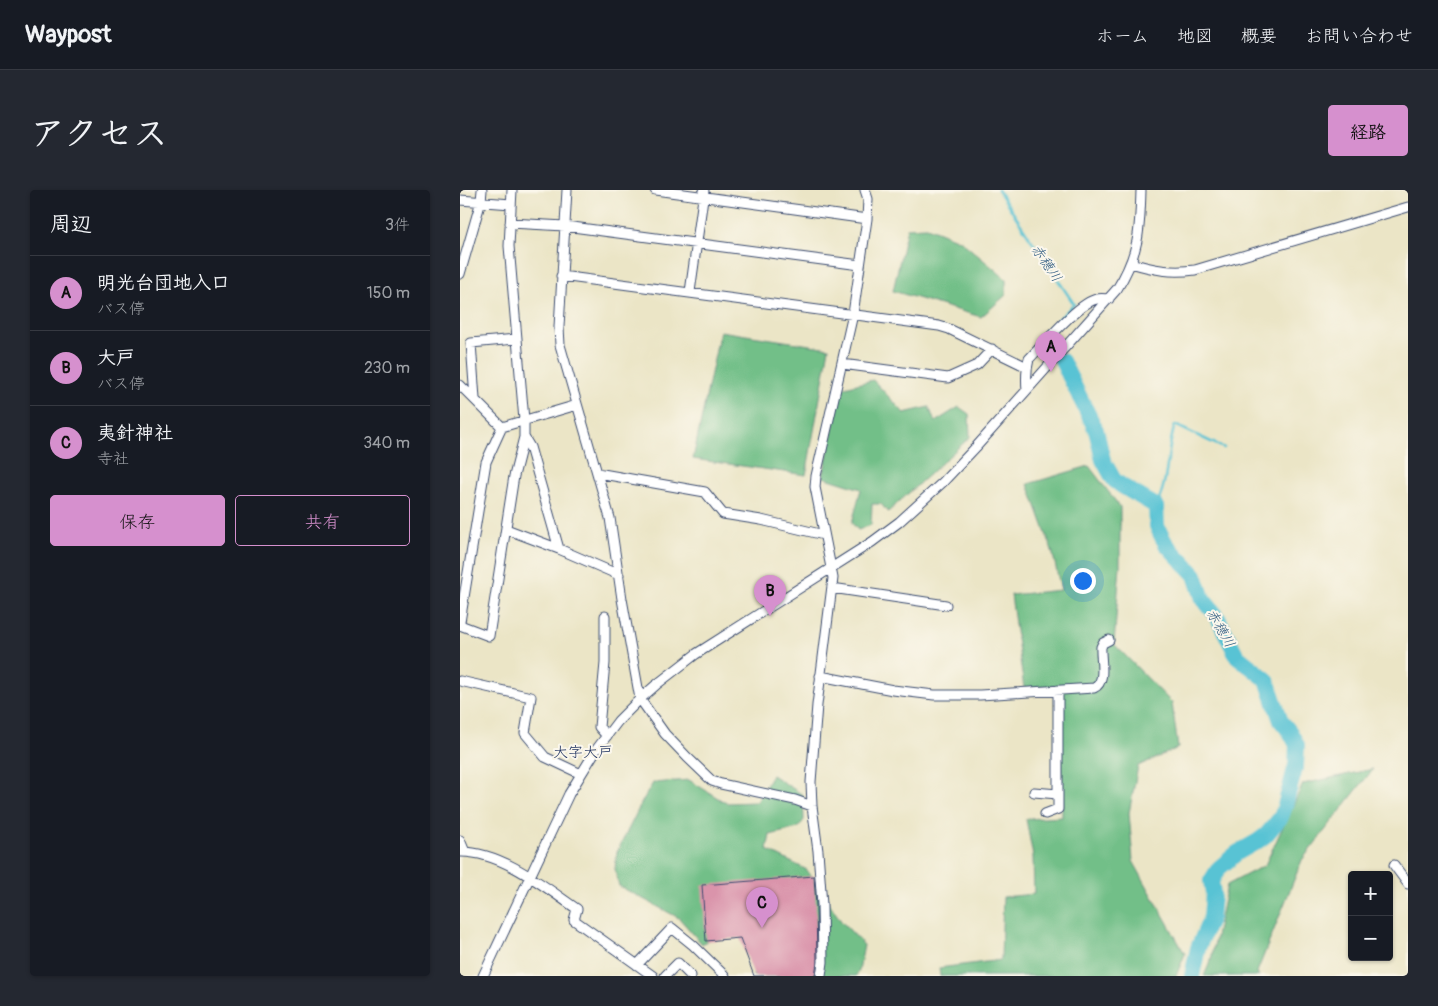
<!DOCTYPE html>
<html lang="ja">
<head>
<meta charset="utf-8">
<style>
	body { margin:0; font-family:Pangolin,"Klee One",sans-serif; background:#242831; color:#f1f3f6 }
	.controls { position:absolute; right:15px; bottom:15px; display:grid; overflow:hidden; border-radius:5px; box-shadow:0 1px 4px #0004 }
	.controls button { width:45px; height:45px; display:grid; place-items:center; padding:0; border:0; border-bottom:1px solid #363941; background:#171b24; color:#f1f3f6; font:25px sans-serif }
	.you { position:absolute; left:622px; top:390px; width:18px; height:18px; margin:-12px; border:4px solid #fff; border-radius:50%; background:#1a73e8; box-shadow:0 0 0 8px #1a73e833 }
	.badge { display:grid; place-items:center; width:32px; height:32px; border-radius:50%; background:#d690ce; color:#111; font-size:16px; font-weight:700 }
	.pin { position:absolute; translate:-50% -41px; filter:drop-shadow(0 1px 2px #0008) }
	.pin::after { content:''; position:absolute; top:26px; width:18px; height:15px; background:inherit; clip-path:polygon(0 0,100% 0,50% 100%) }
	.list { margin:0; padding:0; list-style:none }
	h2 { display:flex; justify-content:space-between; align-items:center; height:65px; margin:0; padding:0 20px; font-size:21px }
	h2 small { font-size:16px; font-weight:400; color:#9ea1a6 }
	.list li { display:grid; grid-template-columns:32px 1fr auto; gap:15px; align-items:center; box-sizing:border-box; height:75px; padding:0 20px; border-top:1px solid #363941 }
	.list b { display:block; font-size:19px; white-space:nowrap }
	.list p { margin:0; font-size:16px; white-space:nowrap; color:#9ea1a6 }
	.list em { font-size:16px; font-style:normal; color:#9ea1a6 }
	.actions { display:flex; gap:10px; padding:15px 20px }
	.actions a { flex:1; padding:11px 0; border:1px solid #d690ce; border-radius:5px; text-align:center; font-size:18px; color:#d690ce }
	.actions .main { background:#d690ce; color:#111 }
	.map { position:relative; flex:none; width:948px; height:786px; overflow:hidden; border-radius:5px }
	header { display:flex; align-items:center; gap:30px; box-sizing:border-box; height:70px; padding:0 25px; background:#171b24; border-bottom:1px solid #363941 }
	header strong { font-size:24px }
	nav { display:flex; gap:28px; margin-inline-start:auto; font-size:18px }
	.intro { display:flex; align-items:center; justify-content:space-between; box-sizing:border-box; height:120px; padding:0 30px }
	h1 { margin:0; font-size:35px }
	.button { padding:12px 22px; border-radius:5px; background:#d690ce; color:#111; font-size:18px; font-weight:700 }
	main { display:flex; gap:30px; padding:0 30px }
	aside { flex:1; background:#171b24; border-radius:5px; box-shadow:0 1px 4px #0004 }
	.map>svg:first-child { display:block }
	.forest { fill:#72bf88; stroke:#467773 }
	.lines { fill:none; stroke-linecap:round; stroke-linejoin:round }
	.stream { stroke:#59c3d4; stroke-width:2.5 }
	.river { stroke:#59c3d4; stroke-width:16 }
	.building { fill:#da94ab }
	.minor-casing { stroke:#3a4a6e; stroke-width:11 }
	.minor { stroke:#fff; stroke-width:9 }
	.labels { text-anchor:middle; stroke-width:4; stroke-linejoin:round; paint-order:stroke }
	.water-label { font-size:14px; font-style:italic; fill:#2e5b81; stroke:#fbf7ec }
	.quarter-label { font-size:15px; fill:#1b2f5e; stroke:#fbf7ec }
</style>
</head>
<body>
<header>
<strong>Waypost</strong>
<nav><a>ホーム</a><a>地図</a><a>概要</a><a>お問い合わせ</a></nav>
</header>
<div class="intro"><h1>アクセス</h1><a class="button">経路</a></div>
<main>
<aside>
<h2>周辺<small>3件</small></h2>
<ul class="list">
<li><span class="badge">A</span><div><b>明光台団地入口</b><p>バス停</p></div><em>150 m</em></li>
<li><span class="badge">B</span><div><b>大戸</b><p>バス停</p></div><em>230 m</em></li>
<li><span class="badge">C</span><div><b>夷針神社</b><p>寺社</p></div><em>340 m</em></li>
</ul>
<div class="actions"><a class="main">保存</a><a>共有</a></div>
</aside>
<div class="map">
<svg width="948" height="786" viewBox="0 0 948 786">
	<rect width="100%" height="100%" fill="#fbf7ec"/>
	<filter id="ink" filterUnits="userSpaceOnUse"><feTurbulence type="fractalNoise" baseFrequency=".02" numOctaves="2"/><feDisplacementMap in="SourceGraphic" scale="10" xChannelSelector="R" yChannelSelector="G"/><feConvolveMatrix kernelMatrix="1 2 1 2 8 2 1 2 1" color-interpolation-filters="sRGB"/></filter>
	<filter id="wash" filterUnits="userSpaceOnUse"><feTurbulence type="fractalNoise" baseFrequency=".0096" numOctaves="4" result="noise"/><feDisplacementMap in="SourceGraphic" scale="20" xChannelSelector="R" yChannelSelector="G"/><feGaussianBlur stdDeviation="1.12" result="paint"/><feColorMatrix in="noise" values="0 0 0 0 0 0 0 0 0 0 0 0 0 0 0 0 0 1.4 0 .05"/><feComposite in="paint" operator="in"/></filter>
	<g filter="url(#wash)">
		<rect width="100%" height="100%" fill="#ebe5c6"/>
		<path class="forest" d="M467,37L501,51L546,89V105L521,127L433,101L447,38Z
			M260,141L369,158L346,285L233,269Z
			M413,190L444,223L469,217L475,232L499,217L509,224L510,247L428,322L421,314H412L411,335L398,340L392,333L401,299L363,287L381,198Z
			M629,276L660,317V376L654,454L712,513L718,558L678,576L669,623L673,671L725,764L716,786H480L479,778L541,770L543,707L574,704L573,666L566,629L602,627L601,496L564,498L551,405L601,400L592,360L568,294Z
			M913,579L842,670L797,782L799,786H744L751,770L767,695L805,675L843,594Z
			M312,585L343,605L344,630L338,638L310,645L307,660L347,680L381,731L404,755L399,781L396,786H293L297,766L282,742L263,740L242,754L219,728L159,696L155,679L157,662L183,610L193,593L229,590L266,613L297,612Z"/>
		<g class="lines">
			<path class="stream" d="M538,0L614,114L590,138L589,143
				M696,316C709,291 706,261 715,235L764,258"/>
			<path class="river" d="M592,151L595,157
				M602,171L636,240L643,270L654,290L662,296L696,316L697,336L701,345L706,354L735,385L743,409L757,426L777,466L807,490L821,531L830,542L837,555L836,575L824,619L821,627L806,645L798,651L777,663L759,678L751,691L753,703L751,727L738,758L732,786"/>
		</g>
		<g id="blocks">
			<path class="building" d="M354,686L356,715L357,772L355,786H294L280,748L246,751L242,695Z"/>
		</g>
	</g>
	<g filter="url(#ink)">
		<use href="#blocks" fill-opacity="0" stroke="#3a4a6e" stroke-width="1"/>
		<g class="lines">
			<g class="minor-casing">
				<path id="minor" d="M107,0L99,137L100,155L150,328L162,409L180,509L205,544L227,567L252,591L261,594L335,610L352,616
					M195,0L407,29
					M0,10L51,14
					M50,33L105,36L400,75
					M671,73C694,80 711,83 735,80L948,17
					M0,84L21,11L22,0
					M101,86L479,136L489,139L567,177
					M230,102L244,1
					M382,174L488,188L517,175L532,159
					M0,195L42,237L117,215
					M567,200C566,189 566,180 569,169C583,155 619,112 637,109C641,108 646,109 649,109
					M15,209L11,153L57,149
					M64,247L70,257L99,359
					M137,283L245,302L263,324L301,330L364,345
					M46,339L99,359L159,385
					M372,398L486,415
					M145,426V473L139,537L147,546
					M0,432L26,272L42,237
					M0,435L29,446L54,286L64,247V230L49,56L52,0
					M360,486L433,500L474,505H520L634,498C647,492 640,469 641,457L643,453L649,450
					M0,491L71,507L65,543L85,567L121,584
					M574,602L598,604
					M585,624L598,619V500
					M0,650L5,662
					M0,662C41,661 85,697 117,719L114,730L193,786
					M934,675L948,694
					M177,775L212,738L233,755L265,786
					M23,786L109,604L136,560L158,531L180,509L196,495L236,464L412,352L439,332L483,292L516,257L657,99C679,64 680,40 681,0
					M205,786L218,773L231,786
					M361,786L363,772L362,715L358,661L352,616L351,592L357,515L373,388L355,297L356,286L393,124L407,29L408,9L405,0"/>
			</g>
			<use href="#minor" class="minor"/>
		</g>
	</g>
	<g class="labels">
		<g class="water-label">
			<text transform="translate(587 73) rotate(56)" y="5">赤穂川</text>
			<text transform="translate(761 438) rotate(60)" y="5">赤穂川</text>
		</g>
		<g class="quarter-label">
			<text x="123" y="567">大字大戸</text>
		</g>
	</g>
</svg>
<div class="controls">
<button>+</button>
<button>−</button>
</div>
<div class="you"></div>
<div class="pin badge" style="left:591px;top:182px">A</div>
<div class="pin badge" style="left:310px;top:426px">B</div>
<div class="pin badge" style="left:302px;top:738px">C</div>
</div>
</main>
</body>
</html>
